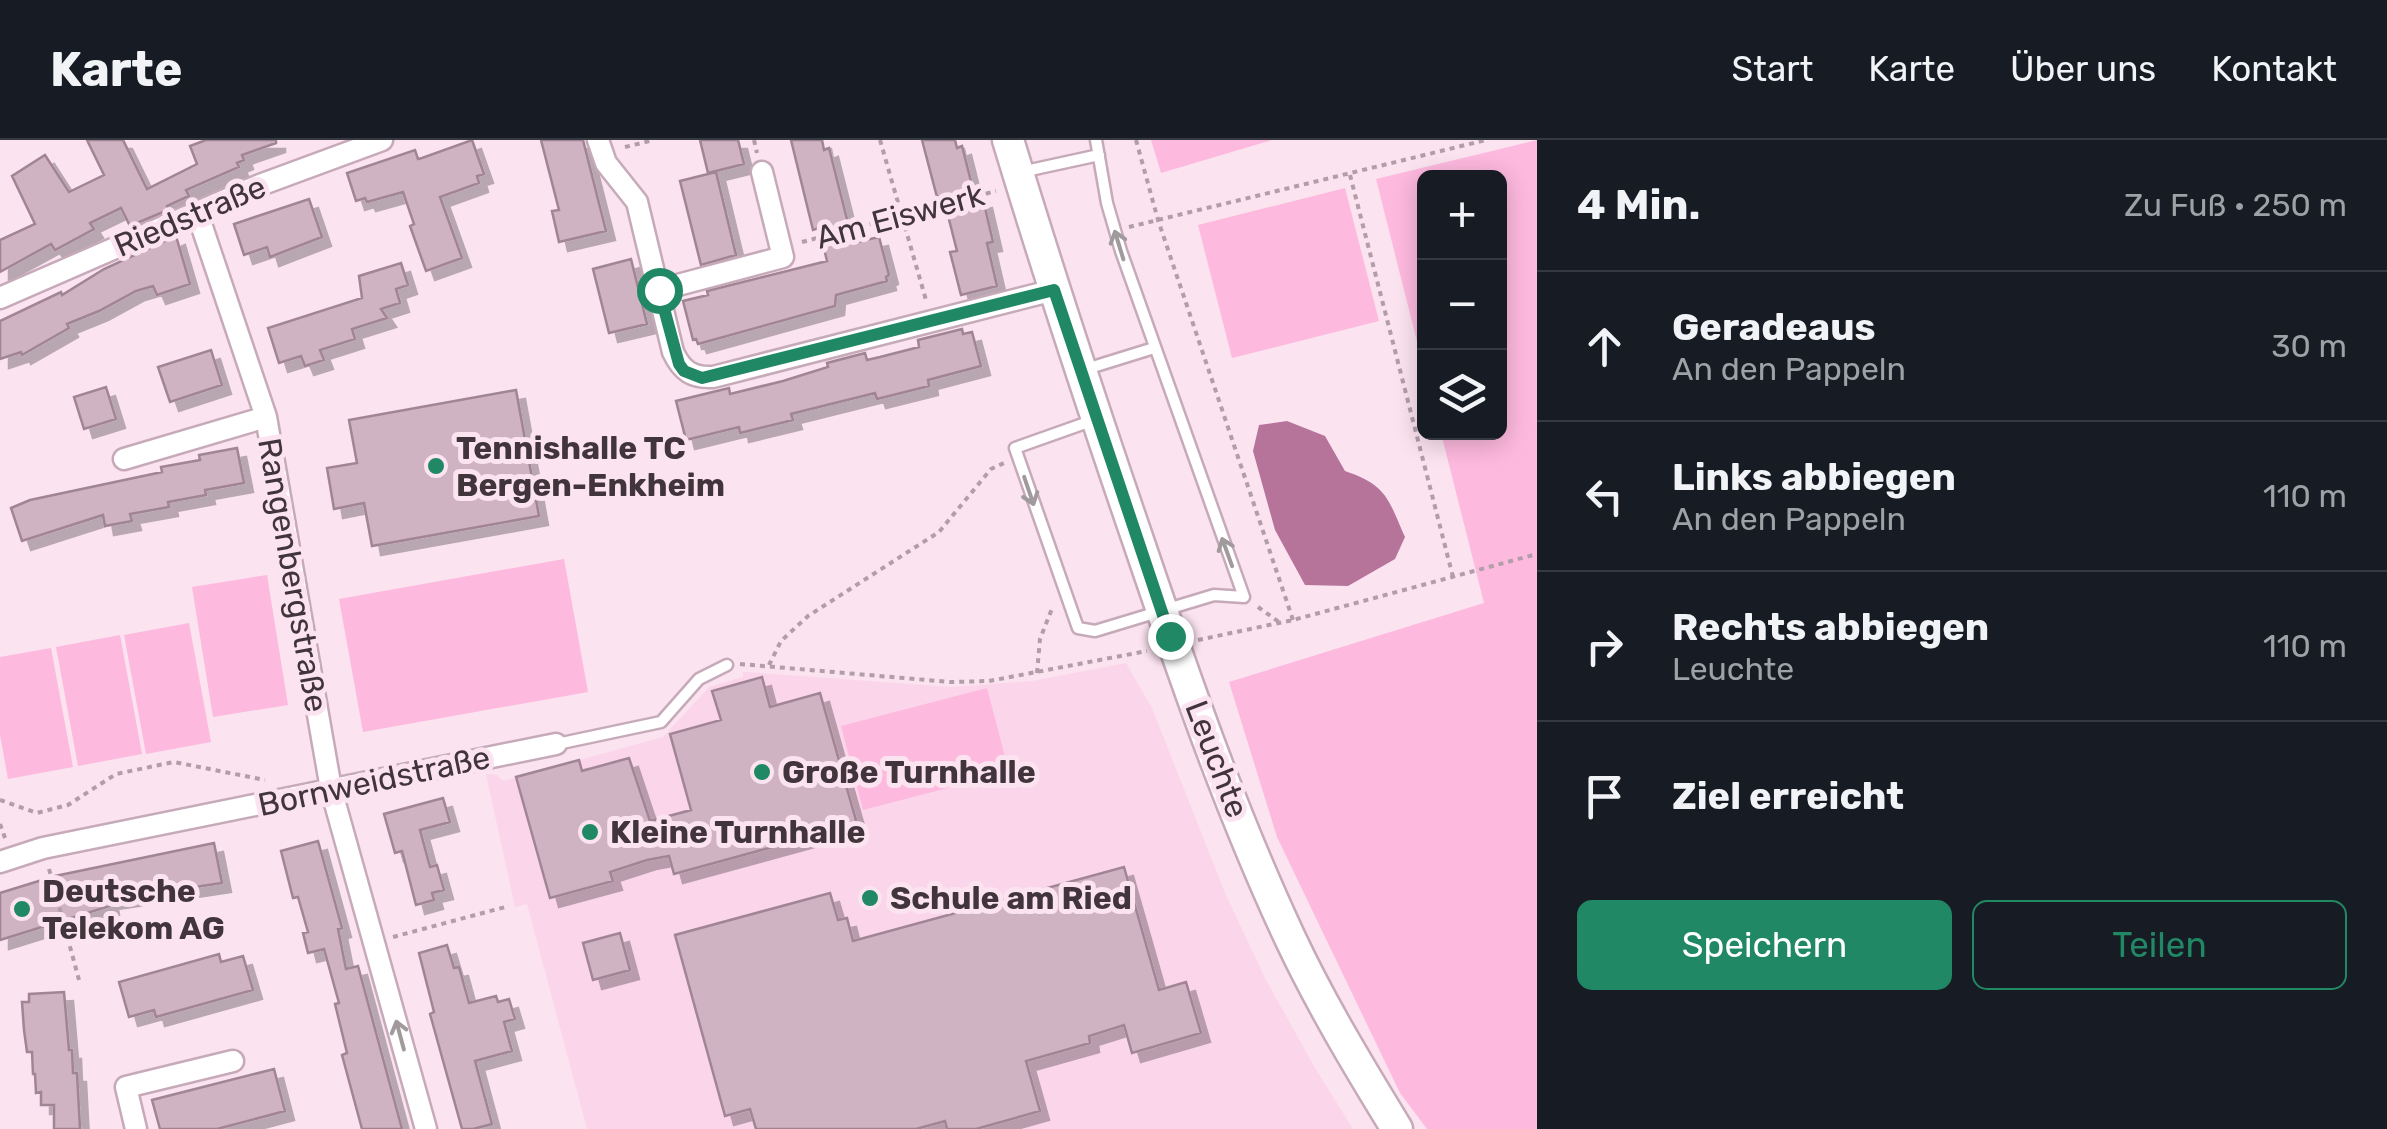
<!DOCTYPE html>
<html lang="de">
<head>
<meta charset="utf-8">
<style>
	body { margin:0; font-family:Rubik,sans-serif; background:#242831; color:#f1f3f6 }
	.controls { position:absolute; right:30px; top:30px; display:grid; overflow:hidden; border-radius:15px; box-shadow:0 5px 25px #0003 }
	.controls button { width:90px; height:90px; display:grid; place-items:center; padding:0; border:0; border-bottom:2px solid #363941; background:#171b24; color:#f1f3f6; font:50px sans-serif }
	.stop { position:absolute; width:30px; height:30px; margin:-22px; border:8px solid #208864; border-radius:50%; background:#fff }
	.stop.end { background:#208864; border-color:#fff; box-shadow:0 2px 10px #0008 }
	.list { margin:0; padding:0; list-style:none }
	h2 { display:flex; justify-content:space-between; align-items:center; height:130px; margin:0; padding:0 40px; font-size:42px }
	h2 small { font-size:32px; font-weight:400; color:#9ea1a6 }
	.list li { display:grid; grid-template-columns:65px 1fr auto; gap:30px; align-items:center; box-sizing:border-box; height:150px; padding:0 40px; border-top:2px solid #363941 }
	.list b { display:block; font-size:38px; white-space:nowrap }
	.list p { margin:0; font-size:32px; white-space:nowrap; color:#9ea1a6 }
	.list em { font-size:32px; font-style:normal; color:#9ea1a6 }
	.actions { display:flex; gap:20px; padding:30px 40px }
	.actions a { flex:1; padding:22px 0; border:2px solid #208864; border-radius:15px; text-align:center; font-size:35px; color:#208864 }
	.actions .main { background:#208864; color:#fff }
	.icon { flex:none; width:55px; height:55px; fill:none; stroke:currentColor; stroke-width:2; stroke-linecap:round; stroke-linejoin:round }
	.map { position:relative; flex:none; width:1537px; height:989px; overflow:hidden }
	header { display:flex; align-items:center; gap:60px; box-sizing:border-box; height:140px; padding:0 50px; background:#171b24; border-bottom:2px solid #363941 }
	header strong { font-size:48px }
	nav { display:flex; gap:55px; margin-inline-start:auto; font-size:35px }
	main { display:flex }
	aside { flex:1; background:#171b24 }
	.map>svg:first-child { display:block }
	.built { fill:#fbd5e9 }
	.green { fill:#fdb9de }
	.water { fill:#b6749a }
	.building { fill:#d0b3c2; stroke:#a18594; stroke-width:2.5; filter:url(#shadow) }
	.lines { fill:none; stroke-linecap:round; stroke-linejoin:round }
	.lane-casing { stroke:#c7aab9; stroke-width:15 }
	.street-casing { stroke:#c7aab9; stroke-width:25 }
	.secondary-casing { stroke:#c7aab9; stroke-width:35 }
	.path { stroke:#b19ea8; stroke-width:4; stroke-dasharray:5 5; stroke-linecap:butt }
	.lane { stroke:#fff; stroke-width:10 }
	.street { stroke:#fff; stroke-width:20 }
	.secondary { stroke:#fff; stroke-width:30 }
	.oneway { stroke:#a09a9d }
	.route { stroke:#208864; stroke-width:12 }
	.poi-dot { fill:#208864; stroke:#fbe3f0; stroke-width:4 }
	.labels { text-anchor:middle; stroke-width:10; stroke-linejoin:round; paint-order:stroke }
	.street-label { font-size:32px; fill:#41353b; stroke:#fbe3f0 }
	.poi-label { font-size:32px; font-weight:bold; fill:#41353b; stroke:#fbe3f0; text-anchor:start }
</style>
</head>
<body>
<header>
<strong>Karte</strong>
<nav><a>Start</a><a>Karte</a><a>Über uns</a><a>Kontakt</a></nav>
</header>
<main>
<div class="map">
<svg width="1537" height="989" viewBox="0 0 1537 989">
	<defs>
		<filter id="shadow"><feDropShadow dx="9" dy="9" stdDeviation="0" flood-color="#0004"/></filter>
	</defs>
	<rect width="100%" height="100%" fill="#fbe3f0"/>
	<path class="built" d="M1126,523L1152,568L1225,753L1266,840L1315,928L1353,989H587L527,764L515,767L486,634L497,635L503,641L663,597L709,547L743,537V532H746L952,547L1032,541Z"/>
	<path class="green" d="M1151,0H1272L1161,33Z
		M1537,0V989H1427L1400,953L1277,697L1229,542L1484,463L1441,293L1500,292V38H1424V229L1376,39Z
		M1345,48L1379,181L1232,218L1198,85Z
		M564,419L588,552L363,592L339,459Z
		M267,435L288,565L213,577L192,447Z
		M189,483L211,602L146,614L124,495Z
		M120,495L142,614L78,626L56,507Z
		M51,508L73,627L8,639L0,595V517Z
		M987,548L1009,632L863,670L841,586Z"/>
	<path class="water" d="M1287,281L1325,296L1345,331C1387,345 1388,359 1405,397L1395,419L1348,446L1305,445L1275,390L1253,311L1259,285Z"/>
	<path class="building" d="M87,0H123L147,49L197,24L190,6L206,0H276V3L242,15L244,20L237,23L239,27L186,50L189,56L167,66L168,70L130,86L121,68L90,83L94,89L55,110L51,104L0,132V100L35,84L12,36L45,15L69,52L104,35Z
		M472,0L484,34L477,36L479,43L440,57L462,118L426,131L410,86L414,84L403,52L367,62L365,58L356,61L347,33L415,10L418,19L422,18Z
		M541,0H583L606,91L559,102L552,71L559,70Z
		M700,0H738L744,24L708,33Z
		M791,0H822L824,10L829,8L853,103L879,97L889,135L886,137L887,141L836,155L835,166L698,204L696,199L693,200L683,161L708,155L707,151L827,121L819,88L813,90Z
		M922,0H955L957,8L962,6L976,61L983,59L993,102L987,103L997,146L961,155L950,112L957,111L943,56L937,57Z
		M716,32L736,115L701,125L680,41Z
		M309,59L322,97L270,117L267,107L244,115L234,84Z
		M176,96L190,144L157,155L153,146L136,151L99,171L67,184L69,188L22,215L21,212L0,219V181L61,152L62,155L104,129Z
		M631,119L647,184L609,193L593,129Z
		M401,123L408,145L396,149L400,163L381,169L387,178L352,189L355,199L320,210L324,220L305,226L301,216L279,223L268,188L362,158L359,136Z
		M962,189L963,194L972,192L981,226L928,240L929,246L877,259L875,253L791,274L793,280L740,293L739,287L686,300L676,261L729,248L730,254L783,241L828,227L827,223L865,213L867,220L880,217L919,207L918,200Z
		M211,210L222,245L170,262L158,227Z
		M106,247L116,279L84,289L74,257Z
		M516,250L539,376L372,406L364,363L334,369L327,328L357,323L349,280Z
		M237,308L244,343L205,350L206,355L168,362L169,367L130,374L132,381L105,386L103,375L22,401L11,368L30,360L162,332L161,327L200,320L199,315Z
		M762,537L770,567L820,553L857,684L674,734L669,716L647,720L610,732L613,741L550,758L516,637L579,620L582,631L629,618L650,681L691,670L670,594L721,580L712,551Z
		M443,658L450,682L420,690L430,727L437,725L444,750L432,753L434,760L416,765L402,711L395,713L384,674Z
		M318,701L342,788L338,789L346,829L358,826L402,989H362L342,915L347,913L335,864L339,863L324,809L308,813L303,793L308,792L298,757L293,758L281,711Z
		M214,703L222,743L109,760L110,766L0,800V753L55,736Z
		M1124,727L1159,850L1186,842L1201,893L1132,913L1124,885L1089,896L1090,903L1026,921L1040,971L976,989H947L945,981L916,989H756L750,969L725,976L675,795L830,753L838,780L847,778L853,801Z
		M620,793L630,830L593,840L583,803Z
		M447,805L454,828L459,827L469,863L496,856L498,862L509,859L515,879L504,882L512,911L475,921L492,984L473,989H462L430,874L434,872L419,813Z
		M219,814L221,822L243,816L253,850L156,877L154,870L129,877L119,842Z
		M64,852L69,910H72L73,933H77L80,989H54V965H41V952L36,953L35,934H33L32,912H27L24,890L22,862H29V854Z
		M274,929L285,971L217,989H160L152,960Z"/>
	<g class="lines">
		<g class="lane-casing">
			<path id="lane" d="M1021,32L1099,15
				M1083,230L1154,208
				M1094,280L1015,308L1078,488L1095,491L1214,455L1244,457L1121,111L1107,63L1096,0
				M557,604L661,582L699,539L727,525"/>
		</g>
		<g class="street-casing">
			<path id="street" d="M598,0L606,23L637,62L673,212C682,231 692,238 713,237L1054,150
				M197,72L266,277L331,649L426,989
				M659,150L783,117L762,32
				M0,158L260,45L382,0
				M124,319L266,277
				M0,722L43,708L556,604
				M136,989L126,947L233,921"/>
		</g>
		<g class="secondary-casing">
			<path id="secondary" d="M1008,0C1049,135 1093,269 1139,403C1184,536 1230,670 1290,798C1321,864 1359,927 1397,989"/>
		</g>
		<path class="path" d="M754,0L757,13
			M880,0L926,160
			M1136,0L1158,80L1293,480
			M625,7L654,0
			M1350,35L1453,437
			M1129,87L1486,0
			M802,102L996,51
			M1258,467L1279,482
			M1198,500L1293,480L1537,414
			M740,524L950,542L989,541L1147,511
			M769,525L781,501L808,476L939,392L991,329L1004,323
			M1037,533L1040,499L1053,466
			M0,660L37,673L68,665L116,634L174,622L265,640
			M0,684L5,698
			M49,729L79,840
			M393,797L509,766"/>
		<use href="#lane" class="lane"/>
		<use href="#street" class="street"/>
		<use href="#secondary" class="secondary"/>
	</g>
	<defs><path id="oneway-shaft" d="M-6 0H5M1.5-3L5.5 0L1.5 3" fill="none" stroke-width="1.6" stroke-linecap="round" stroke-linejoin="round" transform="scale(2.5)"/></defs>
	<g class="oneway">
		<use href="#oneway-shaft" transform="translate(1119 105) rotate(-107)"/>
		<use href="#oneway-shaft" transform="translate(1029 351) rotate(71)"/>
		<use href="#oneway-shaft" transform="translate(1227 412) rotate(-110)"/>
		<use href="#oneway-shaft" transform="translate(400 895) rotate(-105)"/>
	</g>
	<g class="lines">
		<path class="route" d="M659,150L679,224L684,231L702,238L1054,150L1170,496"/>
	</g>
	<g class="poi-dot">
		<circle cx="436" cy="326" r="10"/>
		<circle cx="762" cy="632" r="10"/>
		<circle cx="590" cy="692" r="10"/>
		<circle cx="870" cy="758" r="10"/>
		<circle cx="22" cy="769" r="10"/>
	</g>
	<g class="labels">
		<g class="street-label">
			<text transform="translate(190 76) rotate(-23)" y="11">Riedstraße</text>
			<text transform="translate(900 76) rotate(-15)" y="11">Am Eiswerk</text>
			<text transform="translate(293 435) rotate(80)" y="11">Rangenbergstraße</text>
			<text transform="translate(1217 619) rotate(69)" y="11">Leuchte</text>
			<text transform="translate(374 641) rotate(-12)" y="11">Bornweidstraße</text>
		</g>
		<g class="poi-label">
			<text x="456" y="319">Tennishalle TC<tspan x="456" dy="37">Bergen-Enkheim</tspan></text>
			<text x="782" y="643">Große Turnhalle</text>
			<text x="610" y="703">Kleine Turnhalle</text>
			<text x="42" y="762">Deutsche<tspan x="42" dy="37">Telekom AG</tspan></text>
			<text x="890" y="769">Schule am Ried</text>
		</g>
	</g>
</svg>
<div class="controls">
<button>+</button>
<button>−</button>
<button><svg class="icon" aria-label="layers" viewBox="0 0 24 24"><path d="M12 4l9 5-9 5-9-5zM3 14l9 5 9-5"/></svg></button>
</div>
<div class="stop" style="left:659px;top:150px"></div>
<div class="stop end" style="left:1170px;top:496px"></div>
</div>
<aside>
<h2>4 Min.<small>Zu Fuß · 250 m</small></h2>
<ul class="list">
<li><svg class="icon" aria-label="ahead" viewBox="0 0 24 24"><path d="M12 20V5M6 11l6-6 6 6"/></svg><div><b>Geradeaus</b><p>An den Pappeln</p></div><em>30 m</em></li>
<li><svg class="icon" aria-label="left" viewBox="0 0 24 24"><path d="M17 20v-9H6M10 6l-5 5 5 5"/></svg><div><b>Links abbiegen</b><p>An den Pappeln</p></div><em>110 m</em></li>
<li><svg class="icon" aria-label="right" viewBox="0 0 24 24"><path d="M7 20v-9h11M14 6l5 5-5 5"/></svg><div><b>Rechts abbiegen</b><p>Leuchte</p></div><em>110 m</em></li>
<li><svg class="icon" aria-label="arrive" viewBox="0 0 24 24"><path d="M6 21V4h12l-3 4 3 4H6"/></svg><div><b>Ziel erreicht</b></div></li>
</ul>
<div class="actions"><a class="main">Speichern</a><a>Teilen</a></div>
</aside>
</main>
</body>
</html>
